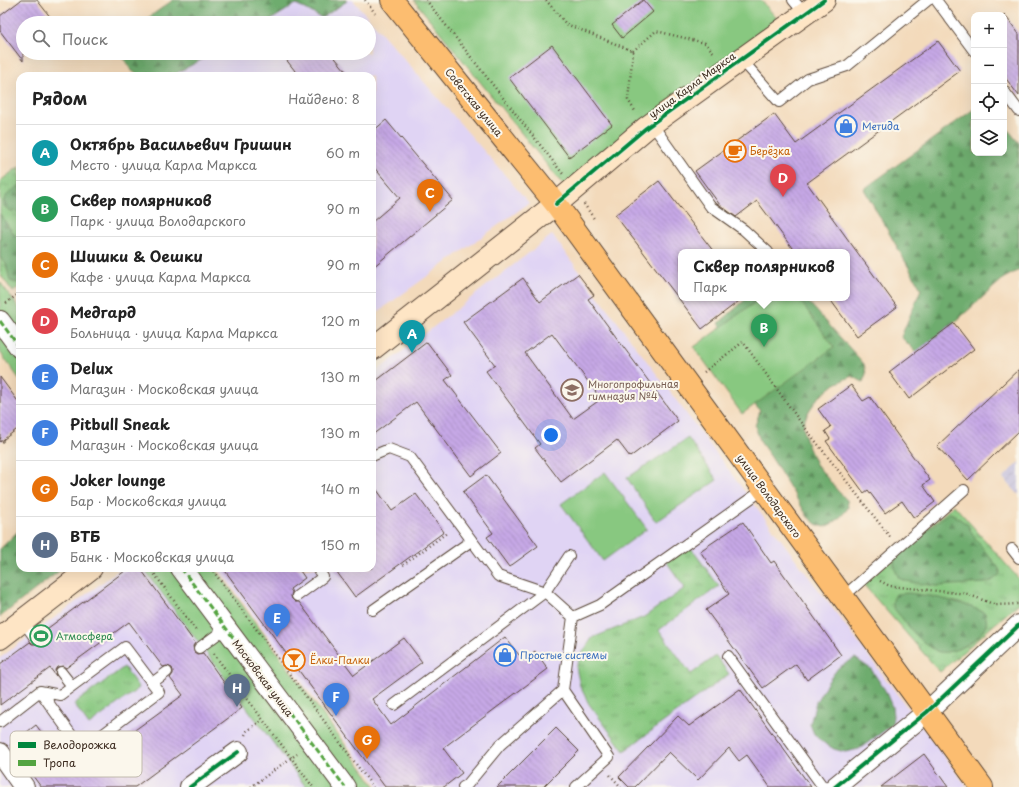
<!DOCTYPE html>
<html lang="ru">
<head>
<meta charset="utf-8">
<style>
	body { margin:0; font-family:"Playpen Sans",sans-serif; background:#f2f2f2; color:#222 }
	.controls { position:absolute; right:12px; top:12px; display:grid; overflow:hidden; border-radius:8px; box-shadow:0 4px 16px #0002 }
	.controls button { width:36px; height:36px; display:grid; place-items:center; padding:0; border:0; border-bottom:1px solid #e0e0e0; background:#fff; color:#222; font:20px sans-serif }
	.you { position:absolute; left:551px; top:435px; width:14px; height:14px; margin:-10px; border:3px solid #fff; border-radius:50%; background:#1a73e8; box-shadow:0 0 0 6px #1a73e833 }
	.badge { display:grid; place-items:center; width:26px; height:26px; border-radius:50%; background:#d1495b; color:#fff; font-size:13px; font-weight:700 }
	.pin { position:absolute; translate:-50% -33px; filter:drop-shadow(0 1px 2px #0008) }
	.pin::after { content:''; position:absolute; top:21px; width:14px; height:12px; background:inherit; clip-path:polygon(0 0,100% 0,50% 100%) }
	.popup { position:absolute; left:678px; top:249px; width:172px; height:52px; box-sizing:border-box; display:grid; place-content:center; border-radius:8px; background:#fff; filter:drop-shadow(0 1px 3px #0005); font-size:13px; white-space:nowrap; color:#767676 }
	.popup b { font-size:15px; color:#222 }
	.popup::after { content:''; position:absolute; left:50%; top:100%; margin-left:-8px; border:8px solid transparent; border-top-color:#fff }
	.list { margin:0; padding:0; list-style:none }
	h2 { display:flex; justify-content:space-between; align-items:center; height:52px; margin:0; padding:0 16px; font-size:17px }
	h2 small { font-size:13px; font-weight:400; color:#767676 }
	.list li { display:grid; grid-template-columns:26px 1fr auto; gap:12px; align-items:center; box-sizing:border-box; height:56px; padding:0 16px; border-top:1px solid #e0e0e0 }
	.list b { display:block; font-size:15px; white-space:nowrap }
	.list p { margin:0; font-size:13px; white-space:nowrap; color:#767676 }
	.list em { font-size:13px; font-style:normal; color:#767676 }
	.icon { flex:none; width:22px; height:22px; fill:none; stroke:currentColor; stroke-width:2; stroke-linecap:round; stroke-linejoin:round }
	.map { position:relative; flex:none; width:1019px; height:787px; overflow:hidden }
	.search { position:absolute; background:#fff; box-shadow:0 4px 16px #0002; left:16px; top:16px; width:360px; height:44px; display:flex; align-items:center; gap:10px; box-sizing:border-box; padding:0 14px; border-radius:22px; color:#767676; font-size:15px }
	.panel { position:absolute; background:#fff; box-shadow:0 4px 16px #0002; left:16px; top:72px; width:360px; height:500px; border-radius:12px }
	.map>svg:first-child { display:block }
	.built { fill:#e0d4f4 }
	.industrial { fill:url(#industrial-furrows) }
	.grass { fill:url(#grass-tufts); stroke:#62794f }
	.forest { fill:url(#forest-firs); stroke:#546b46 }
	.park { fill:#88c880; stroke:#62794f }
	.building { fill:url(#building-back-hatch); fill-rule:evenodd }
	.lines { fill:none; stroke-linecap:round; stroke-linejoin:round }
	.lane-casing { stroke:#574436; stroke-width:12 }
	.street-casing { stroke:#574436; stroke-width:22 }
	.secondary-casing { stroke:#574436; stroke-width:24 }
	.primary-casing { stroke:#574436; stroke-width:24 }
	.path { stroke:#574436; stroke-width:2.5; stroke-dasharray:1 3; stroke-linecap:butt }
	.lane { stroke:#fff; stroke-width:10 }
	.street { stroke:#fff; stroke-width:20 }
	.secondary { stroke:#fee5c5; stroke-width:22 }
	.primary { stroke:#fcbd6f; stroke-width:22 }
	.quiet { stroke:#54a441; stroke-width:3; stroke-dasharray:6 3; stroke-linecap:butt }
	.cycleway-casing { stroke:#fbf7ec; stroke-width:6 }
	.cycleway { stroke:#00873e; stroke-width:4 }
	.labels { text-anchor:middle; stroke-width:4; stroke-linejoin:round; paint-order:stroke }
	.street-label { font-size:10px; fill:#3b2a1e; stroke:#fbf7ec }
	.shop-label { font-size:10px; fill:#366cbe; stroke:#fbf7ec; text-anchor:start }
	.food-label { font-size:10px; fill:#c56008; stroke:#fbf7ec; text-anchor:start }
	.education-label { font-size:10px; fill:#785e54; stroke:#fbf7ec; text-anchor:start }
	.leisure-label { font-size:10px; fill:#27864d; stroke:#fbf7ec; text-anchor:start }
	.key { fill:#fbf7ec; stroke:#c1baae; stroke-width:1 }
	.key-label { font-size:11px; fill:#3b2a1e }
</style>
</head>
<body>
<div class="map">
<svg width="1019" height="787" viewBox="0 0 1019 787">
	<defs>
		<pattern id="industrial-furrows" width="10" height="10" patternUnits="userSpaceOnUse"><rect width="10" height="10" fill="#c4c0db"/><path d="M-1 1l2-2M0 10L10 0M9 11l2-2" fill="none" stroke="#a9a5bc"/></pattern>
		<pattern id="grass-tufts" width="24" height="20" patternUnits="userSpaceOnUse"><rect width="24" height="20" fill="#88c880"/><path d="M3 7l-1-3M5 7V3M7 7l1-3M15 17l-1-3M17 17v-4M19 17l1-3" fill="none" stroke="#70a368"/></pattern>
		<pattern id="forest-firs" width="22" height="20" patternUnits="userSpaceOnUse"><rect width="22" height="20" fill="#6eac6e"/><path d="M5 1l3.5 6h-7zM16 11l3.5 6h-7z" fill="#5c8c5a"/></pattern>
		<pattern id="building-back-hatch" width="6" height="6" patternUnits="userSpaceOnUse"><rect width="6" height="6" fill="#c6a8e6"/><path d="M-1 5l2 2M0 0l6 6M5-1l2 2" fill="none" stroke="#a289ba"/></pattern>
	</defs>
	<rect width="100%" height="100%" fill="#fbf7ec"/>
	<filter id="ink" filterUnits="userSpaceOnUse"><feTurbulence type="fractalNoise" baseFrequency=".025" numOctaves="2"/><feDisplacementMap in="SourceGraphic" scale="8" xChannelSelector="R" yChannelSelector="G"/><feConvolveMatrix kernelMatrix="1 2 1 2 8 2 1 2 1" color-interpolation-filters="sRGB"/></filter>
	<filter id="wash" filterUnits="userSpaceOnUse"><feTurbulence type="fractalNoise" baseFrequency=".012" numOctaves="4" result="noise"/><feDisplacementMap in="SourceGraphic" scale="16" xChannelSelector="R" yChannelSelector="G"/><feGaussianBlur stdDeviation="0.9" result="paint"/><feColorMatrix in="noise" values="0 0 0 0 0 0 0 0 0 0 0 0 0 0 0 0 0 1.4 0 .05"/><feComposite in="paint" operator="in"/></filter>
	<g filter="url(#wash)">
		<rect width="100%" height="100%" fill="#f3dabb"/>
		<path class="built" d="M250,0H353L529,203L372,316V76H150L180,53H369V23H220Z
			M552,235L967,787H379L218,568H372V375Z
			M122,568H147L310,787H0V658Z"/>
		<path class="industrial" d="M1019,462V495L1003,478Z"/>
		<path class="grass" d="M20,166V286L13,292L0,274V181Z
			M954,505L1019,579V603L940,672L863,584Z
			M688,544L719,586L659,630L691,674L716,656L729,674L624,751L589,704L580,686L576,667L583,652L592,638L644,617L685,588L666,561Z
			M124,667L139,688L89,725L74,704Z"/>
		<path class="forest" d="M173,0H346L347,1L322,18L296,4L266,23H141Z
			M120,53H214L171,76H139L131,70Z
			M974,109V153H1004V125L1019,143V270L1004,278L954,323L916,352L901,337L921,289L864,189Z
			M20,185V211C13,213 7,210 3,205C2,196 14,190 20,185Z
			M0,214L13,233L20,240V281L17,283L10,281L6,263L0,258Z
			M747,298H805L864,364L866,374L863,382L852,376L835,384L817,399L809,411L805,419L803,427L808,446L816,464L837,490L847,500L848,508C840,518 837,522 824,527L816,524L808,517L771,457L761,443L755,426L760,411L747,395L731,345L719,323Z
			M950,513L954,515L968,525L972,534L988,555L998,567L1000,571L999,575L993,580L986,583L935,586L905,581L899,578L896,572L894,562L899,553L942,518L947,514Z
			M20,529V568H63L0,617V549Z
			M909,593C932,596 964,602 985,613C986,617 987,621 986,625C982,638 954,655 940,652C937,652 935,650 932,648C919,640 911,630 902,618C899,614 894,610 893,605C892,600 894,598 896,594Z
			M855,658L871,669L885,690L892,707L893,716L892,725L859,749L845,752L834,749L824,743L814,734L810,724L816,702L827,683L838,668Z"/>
		<path class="park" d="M414,0H761L779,21L564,186Z
			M0,282L20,309V380L0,352Z
			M761,298H798L834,347L742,414L694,347Z
			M688,438L717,480L656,522L627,478Z
			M605,472L647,529L603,561L561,504Z
			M143,568H215L376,787H306Z"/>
		<g id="blocks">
			<path class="building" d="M21,0H37L55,23H23V61L0,31V16Z
				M643,0L653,12L622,38L612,25Z
				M1004,14L1019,34V96L1004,76Z
				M938,41L960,71L807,183L897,307L857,336L829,298H847V252H795L757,201L736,217L720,205L695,171L774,114L796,144Z
				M552,45L612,125L569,157L509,78Z
				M281,53H331L350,76H299Z
				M386,120L453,200L372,268V222L400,198L372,165V132Z
				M659,181L714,252H681V298H743L702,329L615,215Z
				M578,274L594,295L588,299L678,421L630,457L617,440L561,482L535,448L540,444L486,371L495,365L463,322L523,278L540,302ZM552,333L601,399L573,419L525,353Z
				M954,323L974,349L909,399L889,372Z
				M427,342L452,375L445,380L501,453L471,476L416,402L372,435V384Z
				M1019,369V431L968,480L937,446Z
				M0,377L20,404V427L0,442Z
				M851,385L863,401L870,397L930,480L923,485L935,502L914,518L902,501L885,513L868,490L864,493L826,441L830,439L825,431L831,427L818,409Z
				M486,475L538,546L509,567L487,537L493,533L463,492Z
				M372,483L392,511L416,494L444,532L355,597L334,568H372Z
				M743,522L771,563L774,561L841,655L807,680L796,664L763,688L706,610L729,594L700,551Z
				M129,568H140L195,643L193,646L194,652L197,654L203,653L242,708L135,787H41L10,745L36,725L73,775L183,695L170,678L173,674V671L172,668L167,666L163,667L129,622L66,668L63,666L57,667L55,670L56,676L50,668L0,705V664L30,642L32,644H35L39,643L41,638L40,634Z
				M223,568H298L305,578L290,589L292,592L291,596L292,599L295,602H299L354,675L404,638L422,662L372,699L391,725L505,637L523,660L535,651L548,669L443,748L462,773L444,787H385Z
				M740,689L811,787H770L747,755L739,761L729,748L698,780L669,752L635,787H629L619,777L678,716L689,726Z
				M556,728L579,751L543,787H497Z
				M924,754L948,787H881Z"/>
		</g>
	</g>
	<g filter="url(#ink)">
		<use href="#blocks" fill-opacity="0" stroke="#574436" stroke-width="1"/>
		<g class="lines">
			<g class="lane-casing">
				<path id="lane" d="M793,0L805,14
					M936,0L974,51
					M741,59L779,102L808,79L847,66L928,0
					M1004,91L1019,111
					M652,124L710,206L744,230L768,252
					M372,456L389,449L410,457L498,576L545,592L394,705
					M1012,549L1019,558
					M297,596L323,577L317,568
					M843,597L964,490
					M373,610L471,541
					M573,617L600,605L764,489
					M23,621L35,638
					M199,648L226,628
					M728,656L823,787
					M61,672L72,686
					M152,683L167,672
					M563,690L609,757L600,765L576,787
					M0,722L40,691L60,695L125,647L159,692L82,750L40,691
					M463,787L467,785L500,745L563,690L573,617L545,592L569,556"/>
			</g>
			<g class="street-casing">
				<path id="street" d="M0,321L20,348
					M181,568L345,787
					M0,753L24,787
					M190,787L238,752
					M835,787L927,712L1019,625"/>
			</g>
			<g class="secondary-casing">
				<path id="secondary" d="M372,349L556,204L646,128L824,0
					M0,638L91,568"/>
			</g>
			<g class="primary-casing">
				<path id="primary" d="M392,0L556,204L764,489L982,787"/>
			</g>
			<path class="path" d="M365,0L375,13
				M426,0L563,174
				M546,0L566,24L633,51L628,100L635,111
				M633,51L656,31L705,43L715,54
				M584,204L595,220
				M6,303L20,293
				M704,372L743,342L799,420L890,537
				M0,438L5,444
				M403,565L448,532
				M150,568L197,632
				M211,568L373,787
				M880,581L890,586L967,594L996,605L1019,604
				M214,654L313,787
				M245,735L247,731L262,720
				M610,775L621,787
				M251,787L281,765L297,754"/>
			<use href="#lane" class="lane"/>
			<use href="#street" class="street"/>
			<use href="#secondary" class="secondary"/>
			<use href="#primary" class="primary"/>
			<path class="quiet" d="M0,321L20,348
				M181,568L345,787"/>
			<g class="cycleway-casing">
				<path id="cycleway" d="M556,204L646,128L824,0
					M190,787L238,752
					M835,787L927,712L1019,625"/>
			</g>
			<use href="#cycleway" class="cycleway"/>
		</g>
	</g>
	<defs>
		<g id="shop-ring" transform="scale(1.15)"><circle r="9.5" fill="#fbf7ec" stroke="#3f7fe0" stroke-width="1.5"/><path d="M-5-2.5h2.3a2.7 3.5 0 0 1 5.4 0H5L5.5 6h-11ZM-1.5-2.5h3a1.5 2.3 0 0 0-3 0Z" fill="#3f7fe0"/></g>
		<g id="cafe-ring" transform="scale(1.15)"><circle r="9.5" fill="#fbf7ec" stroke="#e8710a" stroke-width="1.5"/><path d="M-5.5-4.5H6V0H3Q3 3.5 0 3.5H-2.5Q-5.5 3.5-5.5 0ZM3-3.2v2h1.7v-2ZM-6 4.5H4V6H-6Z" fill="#e8710a"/></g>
		<g id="school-ring" transform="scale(1.15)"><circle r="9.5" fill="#fbf7ec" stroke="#8d6e63" stroke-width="1.5"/><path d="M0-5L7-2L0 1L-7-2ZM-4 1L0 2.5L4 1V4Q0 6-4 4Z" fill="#8d6e63"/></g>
		<g id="stadium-ring" transform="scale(1.15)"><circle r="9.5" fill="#fbf7ec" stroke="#2e9e5b" stroke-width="1.5"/><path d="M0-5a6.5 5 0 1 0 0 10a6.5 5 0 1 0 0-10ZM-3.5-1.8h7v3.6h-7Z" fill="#2e9e5b"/></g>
		<g id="bar-ring" transform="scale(1.15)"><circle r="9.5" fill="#fbf7ec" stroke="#e8710a" stroke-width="1.5"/><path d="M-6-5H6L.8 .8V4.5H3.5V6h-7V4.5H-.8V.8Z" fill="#e8710a"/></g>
	</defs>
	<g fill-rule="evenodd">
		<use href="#shop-ring" x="846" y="126"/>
		<use href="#cafe-ring" x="735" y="151"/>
		<use href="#school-ring" x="572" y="390"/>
		<use href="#stadium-ring" x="41" y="636"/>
		<use href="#shop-ring" x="505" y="655"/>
		<use href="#bar-ring" x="294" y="660"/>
	</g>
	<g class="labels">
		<g class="street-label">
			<text transform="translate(692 85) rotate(-36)" y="4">улица Карла Маркса</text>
			<text transform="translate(474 102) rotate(51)" y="4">Советская улица</text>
			<text transform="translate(769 496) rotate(54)" y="4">улица Володарского</text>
			<text transform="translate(263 678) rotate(53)" y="4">Московская улица</text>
		</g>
		<g class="shop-label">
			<text x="862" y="130">Метида</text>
			<text x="520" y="659">Простые системы</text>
		</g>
		<g class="food-label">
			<text x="750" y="155">Берёзка</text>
			<text x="310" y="664">Ёлки-Палки</text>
		</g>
		<g class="education-label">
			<text x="588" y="388">Многопрофильная<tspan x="588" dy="12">гимназия №4</tspan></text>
		</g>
		<g class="leisure-label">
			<text x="56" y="640">Атмосфера</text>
		</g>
	</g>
	<rect x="10" y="731" width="132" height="46" rx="6" class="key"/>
	<rect x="18" y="742" width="18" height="6" fill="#00873e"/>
	<rect x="18" y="760" width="18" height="6" fill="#54a441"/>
	<g class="key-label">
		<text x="43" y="749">Велодорожка</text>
		<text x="43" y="767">Тропа</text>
	</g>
</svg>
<div class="controls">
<button>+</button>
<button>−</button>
<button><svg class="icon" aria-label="locate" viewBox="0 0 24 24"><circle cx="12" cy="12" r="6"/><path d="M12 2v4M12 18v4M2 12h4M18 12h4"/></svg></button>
<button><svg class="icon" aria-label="layers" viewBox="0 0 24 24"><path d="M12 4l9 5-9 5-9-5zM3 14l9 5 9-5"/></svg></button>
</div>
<div class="you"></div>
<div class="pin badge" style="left:412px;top:353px;background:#0f9aa8">A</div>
<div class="pin badge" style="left:764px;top:347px;background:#2e9e5b">B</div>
<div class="popup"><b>Сквер полярников</b>Парк</div>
<div class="pin badge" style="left:430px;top:212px;background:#e8710a">C</div>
<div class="pin badge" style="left:783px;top:197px;background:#e0444e">D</div>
<div class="pin badge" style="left:277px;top:637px;background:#3f7fe0">E</div>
<div class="pin badge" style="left:336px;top:716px;background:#3f7fe0">F</div>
<div class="pin badge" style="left:367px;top:759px;background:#e8710a">G</div>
<div class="pin badge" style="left:237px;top:707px;background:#5c6f8a">H</div>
<div class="search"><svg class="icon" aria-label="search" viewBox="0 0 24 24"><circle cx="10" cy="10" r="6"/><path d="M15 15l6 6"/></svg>Поиск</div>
<section class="panel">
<h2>Рядом<small>Найдено: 8</small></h2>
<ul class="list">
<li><span class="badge" style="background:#0f9aa8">A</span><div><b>Октябрь Васильевич Гришин</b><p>Место · улица Карла Маркса</p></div><em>60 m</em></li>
<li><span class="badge" style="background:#2e9e5b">B</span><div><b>Сквер полярников</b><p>Парк · улица Володарского</p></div><em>90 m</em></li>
<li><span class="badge" style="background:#e8710a">C</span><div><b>Шишки &amp; Оешки</b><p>Кафе · улица Карла Маркса</p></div><em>90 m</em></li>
<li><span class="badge" style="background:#e0444e">D</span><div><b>Медгард</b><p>Больница · улица Карла Маркса</p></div><em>120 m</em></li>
<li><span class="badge" style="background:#3f7fe0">E</span><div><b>Delux</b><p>Магазин · Московская улица</p></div><em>130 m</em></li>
<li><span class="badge" style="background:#3f7fe0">F</span><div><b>Pitbull Sneak</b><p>Магазин · Московская улица</p></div><em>130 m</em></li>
<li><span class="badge" style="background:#e8710a">G</span><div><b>Joker lounge</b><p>Бар · Московская улица</p></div><em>140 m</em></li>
<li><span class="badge" style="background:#5c6f8a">H</span><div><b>ВТБ</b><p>Банк · Московская улица</p></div><em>150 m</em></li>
</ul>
</section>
</div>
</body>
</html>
